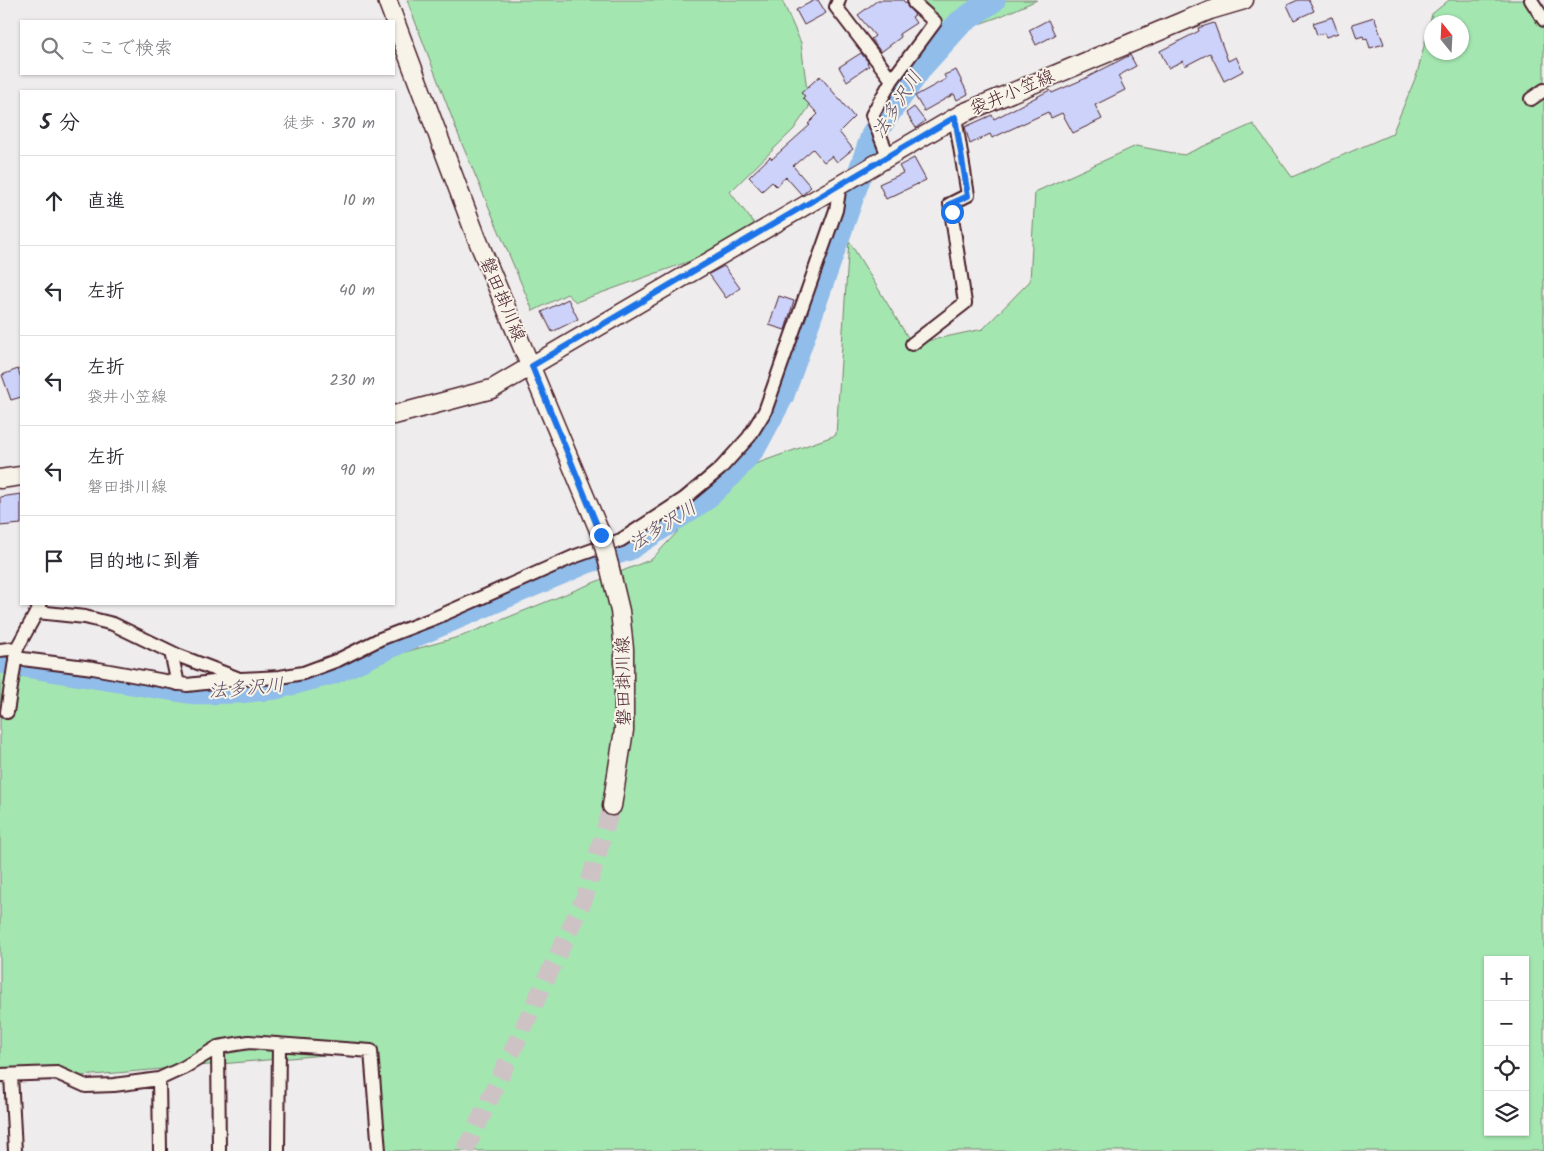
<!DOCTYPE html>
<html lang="ja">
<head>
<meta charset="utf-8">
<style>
	body { margin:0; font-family:Kalam,"Klee One",sans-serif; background:#f7f7f7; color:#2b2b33 }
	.controls { position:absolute; right:15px; bottom:15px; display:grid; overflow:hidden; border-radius:0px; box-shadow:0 1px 4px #0004 }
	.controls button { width:45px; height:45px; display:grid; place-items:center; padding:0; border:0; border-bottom:1px solid #e1e1e2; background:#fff; color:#2b2b33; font:25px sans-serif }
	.compass { position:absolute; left:1424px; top:15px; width:45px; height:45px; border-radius:50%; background:#fff; box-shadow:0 1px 4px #0004; rotate:342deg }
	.stop { position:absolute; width:15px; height:15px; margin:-11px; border:4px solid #1a73e8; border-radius:50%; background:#fff }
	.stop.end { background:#1a73e8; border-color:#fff; box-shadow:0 1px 5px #0008 }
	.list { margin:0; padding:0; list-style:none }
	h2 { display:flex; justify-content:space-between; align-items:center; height:65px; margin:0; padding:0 20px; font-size:21px }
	h2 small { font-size:16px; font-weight:400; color:#7c7c81 }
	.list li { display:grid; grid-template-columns:32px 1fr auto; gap:15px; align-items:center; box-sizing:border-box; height:90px; padding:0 20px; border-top:1px solid #e1e1e2 }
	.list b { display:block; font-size:19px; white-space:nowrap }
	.list p { margin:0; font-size:16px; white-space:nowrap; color:#7c7c81 }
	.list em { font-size:16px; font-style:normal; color:#7c7c81 }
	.icon { flex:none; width:28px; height:28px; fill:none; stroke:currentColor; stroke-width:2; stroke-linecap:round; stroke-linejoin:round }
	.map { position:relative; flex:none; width:1544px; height:1151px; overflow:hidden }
	.search { position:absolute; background:#fff; box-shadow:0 1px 4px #0004; left:20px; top:20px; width:375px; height:55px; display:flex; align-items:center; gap:12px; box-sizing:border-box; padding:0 18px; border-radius:0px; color:#7c7c81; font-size:19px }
	.panel { position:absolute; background:#fff; box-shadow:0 1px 4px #0004; left:20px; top:90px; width:375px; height:515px; border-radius:0px }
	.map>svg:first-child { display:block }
	.green { fill:#a4e6b0; stroke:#77826e; fill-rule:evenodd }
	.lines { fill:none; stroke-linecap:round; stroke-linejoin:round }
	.river { stroke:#90bdea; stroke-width:25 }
	.building { fill:#ccd2fa; stroke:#4a1f2b }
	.secondary-tunnel { stroke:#cdc3c5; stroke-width:18; stroke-dasharray:18 9; stroke-linecap:butt }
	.street-casing { stroke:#4a1f2b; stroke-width:16 }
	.secondary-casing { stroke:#4a1f2b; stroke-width:21 }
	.street { stroke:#f7f3e8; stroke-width:12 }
	.secondary { stroke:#f7f3e8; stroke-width:18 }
	.secondary-bridge-casing { stroke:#4a1f2b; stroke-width:21; stroke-linecap:butt }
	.secondary-bridge { stroke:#f7f3e8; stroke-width:18 }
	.route { stroke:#1a73e8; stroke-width:6 }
	.labels { text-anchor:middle; stroke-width:4; stroke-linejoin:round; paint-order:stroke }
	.street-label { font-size:18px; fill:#4a1f2b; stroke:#f7f3e8 }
	.water-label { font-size:19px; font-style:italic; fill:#5f4e64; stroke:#f7f3e8 }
</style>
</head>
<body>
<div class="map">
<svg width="1544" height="1151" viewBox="0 0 1544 1151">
	<rect width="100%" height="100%" fill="#eeecec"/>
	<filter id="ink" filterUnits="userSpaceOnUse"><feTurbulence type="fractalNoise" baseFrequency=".02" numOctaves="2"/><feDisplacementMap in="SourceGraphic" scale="10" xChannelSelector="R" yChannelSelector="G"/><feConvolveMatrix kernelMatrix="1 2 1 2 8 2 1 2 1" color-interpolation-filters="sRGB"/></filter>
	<g filter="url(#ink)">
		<path class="green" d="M407,0H782L801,43L809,107L794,129L730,192L756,226L693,260L576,302L567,294L533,311L462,144Z
			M916,0H1037L1001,16L957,32L943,25Z
			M1449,0H1536L1544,11V1151H374L371,1051L0,1083V659L187,685L320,676L462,636L652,559L733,472L836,435L849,241L912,344L983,329L1030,281L1035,192L1136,146L1184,155L1253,124L1292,177L1392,134L1417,74L1432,14ZM1432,22H1462V52H1432ZM1488,960H1525V1132H1488Z"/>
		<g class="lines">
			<path class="river" d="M0,661L194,692L239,691L276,687L333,672L403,640L587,561L629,548L677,517L704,499L733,472L754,447L782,395L874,133L922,65L960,23L993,0"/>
		</g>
		<path class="building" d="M815,0H818L826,13L804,25L796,10Z
			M878,0H903L915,15L912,17L916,23L899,34L901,37L881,52L871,39L875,36L858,15Z
			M1298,0H1309L1314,11L1294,20L1287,5Z
			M1332,17L1338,33L1326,37L1324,33L1317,35L1313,23Z
			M1374,17L1384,44L1370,48L1367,38L1364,39L1363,36L1357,38L1352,24Z
			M1048,20L1055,35L1036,45L1029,30Z
			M1214,23L1228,61L1236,57L1243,71L1224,81L1210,53L1185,66L1183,61L1168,68L1160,51L1199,31L1198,28Z
			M861,53L868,62L867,63L869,66L847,81L839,67Z
			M1130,55L1136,66L1118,76L1125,90L1095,105L1102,119L1073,133L1062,113L1051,118L1048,112L992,138L990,134L970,144L965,127L992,115L994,119L1050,90L1052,93L1084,79Z
			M956,70L968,94L957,100L954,94L924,111L915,96L946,79L944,75Z
			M820,76L854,117L839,132L853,149L837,162L832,156L824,162L813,149L793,166L811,187L802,195L786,177L776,186L772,182L762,191L749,177L770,157L772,159L810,125L808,124L818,114L803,98L805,96L801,93Z
			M914,107L925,121L916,128L906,113Z
			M914,158L926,180L886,199L879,184L903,173L899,166Z
			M724,266L740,288L726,298L709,274Z
			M779,296L794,301L785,330L769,325Z
			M568,299L578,319L552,332L542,312Z
			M18,369L21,378V397L11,400L2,375Z
			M21,494V524L0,526V497Z"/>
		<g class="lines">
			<path class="secondary-tunnel" d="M465,1151L585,897L612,806"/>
			<g class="street-casing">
				<path id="street" d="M839,0L836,7L892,80
					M1531,0L1544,20
					M1531,99L1544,90
					M888,156L872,115L892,80L935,22L914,3
					M912,344L965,303L950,204L968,195L955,117
					M37,612L85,617L113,624L177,655L237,678
					M0,650L17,648
					M171,652L178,684
					M15,658L93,668L187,685L241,679L280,677L303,673L338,660L380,639L435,618L573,557L621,540L684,499L720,469L749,437L765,411L836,210L840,185
					M7,712L17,648L40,606
					M218,1047L219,1151
					M0,1075L57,1073L86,1086L114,1085L159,1079L183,1068L218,1047L249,1042L371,1051L379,1151
					M11,1075L15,1151
					M159,1079L160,1151
					M278,1151L279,1044"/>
			</g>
			<g class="secondary-casing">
				<path id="secondary" d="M387,0L476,236L601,535
					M394,415L492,389L963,113L1210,10L1244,0
					M0,479L21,476
					M609,565L620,611L624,649V730L612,806"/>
			</g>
			<use href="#street" class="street"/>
			<use href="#secondary" class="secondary"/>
			<g class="secondary-bridge-casing">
				<path id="secondary-bridge" d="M601,535L609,565"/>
			</g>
			<use href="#secondary-bridge" class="secondary-bridge"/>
		</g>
	</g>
	<g class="lines" filter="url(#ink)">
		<path class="route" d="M601,535L532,366L955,117L968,196L950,204L952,212"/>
	</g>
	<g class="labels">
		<g class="street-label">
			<text transform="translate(1012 92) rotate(-23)" y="6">袋井小笠線</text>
			<text transform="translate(503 299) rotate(67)" y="6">磐田掛川線</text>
			<text transform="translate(623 681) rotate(-91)" y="6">磐田掛川線</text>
		</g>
		<g class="water-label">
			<text transform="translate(896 104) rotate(-57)" y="7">法多沢川</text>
			<text transform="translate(662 525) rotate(-32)" y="7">法多沢川</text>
			<text transform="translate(246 687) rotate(-5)" y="7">法多沢川</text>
		</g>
	</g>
</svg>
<div class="controls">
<button>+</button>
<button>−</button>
<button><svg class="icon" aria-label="locate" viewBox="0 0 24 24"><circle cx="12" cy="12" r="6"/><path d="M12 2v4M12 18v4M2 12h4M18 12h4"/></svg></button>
<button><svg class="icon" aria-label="layers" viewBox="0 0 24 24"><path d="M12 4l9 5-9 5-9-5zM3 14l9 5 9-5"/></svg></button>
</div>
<svg class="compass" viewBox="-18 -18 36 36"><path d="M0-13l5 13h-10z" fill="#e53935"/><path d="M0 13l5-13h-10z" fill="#7c7c81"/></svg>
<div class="stop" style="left:952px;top:212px"></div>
<div class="stop end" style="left:601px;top:535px"></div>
<div class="search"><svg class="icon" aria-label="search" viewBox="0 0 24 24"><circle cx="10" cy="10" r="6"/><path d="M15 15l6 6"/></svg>ここで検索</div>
<section class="panel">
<h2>5 分<small>徒歩 · 370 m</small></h2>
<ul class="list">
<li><svg class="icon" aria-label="ahead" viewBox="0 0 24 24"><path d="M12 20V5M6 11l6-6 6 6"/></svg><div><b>直進</b></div><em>10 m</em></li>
<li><svg class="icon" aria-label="left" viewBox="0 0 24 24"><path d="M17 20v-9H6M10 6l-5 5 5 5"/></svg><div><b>左折</b></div><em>40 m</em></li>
<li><svg class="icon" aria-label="left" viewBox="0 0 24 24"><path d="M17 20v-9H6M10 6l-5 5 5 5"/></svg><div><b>左折</b><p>袋井小笠線</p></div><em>230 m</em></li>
<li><svg class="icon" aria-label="left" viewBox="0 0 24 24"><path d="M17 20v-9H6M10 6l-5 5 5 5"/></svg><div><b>左折</b><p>磐田掛川線</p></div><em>90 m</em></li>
<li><svg class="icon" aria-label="arrive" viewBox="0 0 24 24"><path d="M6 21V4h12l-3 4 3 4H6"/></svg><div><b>目的地に到着</b></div></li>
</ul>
</section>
</div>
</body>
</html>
